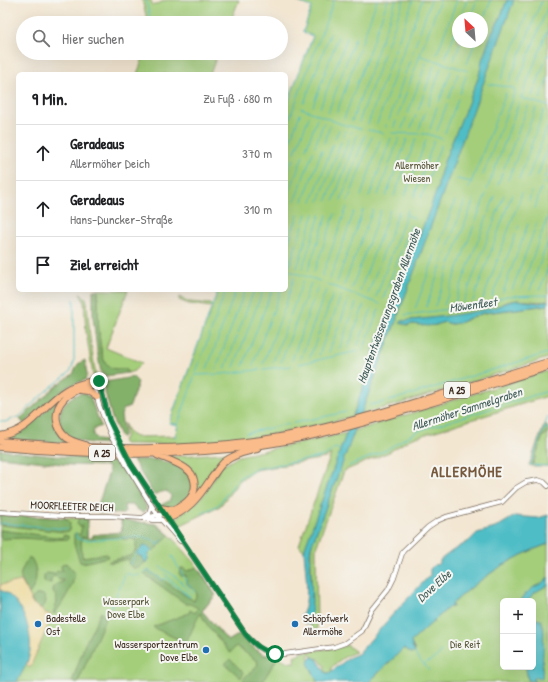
<!DOCTYPE html>
<html lang="de">
<head>
<meta charset="utf-8">
<style>
	body { margin:0; font-family:"Patrick Hand",sans-serif; background:#f2f2f2; color:#202124 }
	.controls { position:absolute; right:12px; bottom:12px; display:grid; overflow:hidden; border-radius:6px; box-shadow:0 4px 16px #0002 }
	.controls button { width:36px; height:36px; display:grid; place-items:center; padding:0; border:0; border-bottom:1px solid #e0e0e0; background:#fff; color:#202124; font:20px sans-serif }
	.compass { position:absolute; left:452px; top:12px; width:36px; height:36px; border-radius:50%; background:#fff; box-shadow:0 4px 16px #0002; rotate:334deg }
	.stop { position:absolute; width:12px; height:12px; margin:-9px; border:3px solid #0b8043; border-radius:50%; background:#fff }
	.stop.end { background:#0b8043; border-color:#fff; box-shadow:0 1px 4px #0008 }
	.list { margin:0; padding:0; list-style:none }
	h2 { display:flex; justify-content:space-between; align-items:center; height:52px; margin:0; padding:0 16px; font-size:17px }
	h2 small { font-size:13px; font-weight:400; color:#757577 }
	.list li { display:grid; grid-template-columns:26px 1fr auto; gap:12px; align-items:center; box-sizing:border-box; height:56px; padding:0 16px; border-top:1px solid #e0e0e0 }
	.list b { display:block; font-size:15px; white-space:nowrap }
	.list p { margin:0; font-size:13px; white-space:nowrap; color:#757577 }
	.list em { font-size:13px; font-style:normal; color:#757577 }
	.icon { flex:none; width:22px; height:22px; fill:none; stroke:currentColor; stroke-width:2; stroke-linecap:round; stroke-linejoin:round }
	.map { position:relative; flex:none; width:548px; height:682px; overflow:hidden }
	.search { position:absolute; background:#fff; box-shadow:0 4px 16px #0002; left:16px; top:16px; width:272px; height:44px; display:flex; align-items:center; gap:10px; box-sizing:border-box; padding:0 14px; border-radius:22px; color:#757577; font-size:15px }
	.panel { position:absolute; background:#fff; box-shadow:0 4px 16px #0002; left:16px; top:72px; width:272px; height:220px; border-radius:6px }
	.map>svg:first-child { display:block }
	.green { fill:#a4ce7a; stroke:#707c4c; fill-rule:evenodd }
	.forest { fill:#83b16a; stroke:#5f6e44 }
	.sand { fill:#eeda9e; stroke:#94825e }
	.water { fill:#4fbdc6; stroke:#457472 }
	.lines { fill:none; stroke-linecap:round; stroke-linejoin:round }
	.stream { stroke:#4fbdc6; stroke-width:1 }
	.minor-casing { stroke:#7b6c5d; stroke-width:5.5 }
	.highway-casing { stroke:#7b6c5d; stroke-width:8 }
	.minor { stroke:#fff; stroke-width:4 }
	.highway { stroke:#fabc8b; stroke-width:6 }
	.minor-bridge-casing { stroke:#7b6c5d; stroke-width:5.5; stroke-linecap:butt }
	.minor-bridge { stroke:#fff; stroke-width:4 }
	.route { stroke:#0b8043; stroke-width:5 }
	.poi-dot { fill:#1f6fb2; stroke:#f6f6f2; stroke-width:1.5 }
	.labels { text-anchor:middle; stroke-width:4; stroke-linejoin:round; paint-order:stroke }
	.shield { fill:#f6f6f2; stroke:#73675e; stroke-width:1 }
	.shield-label { font-size:10px; font-weight:bold; fill:#3b2a1e }
	.park-label { font-size:11px; fill:#555335; stroke:#f6f6f2 }
	.street-label { font-size:11px; fill:#3b2a1e; stroke:#f6f6f2 }
	.poi-label { font-size:11px; fill:#3b2a1e; stroke:#f6f6f2; text-anchor:start }
	.water-label { font-size:12px; font-style:italic; fill:#425d59; stroke:#f6f6f2 }
	.district-label { font-size:15px; font-weight:bold; letter-spacing:1px; fill:#77593d; stroke:#f6f6f2 }
</style>
</head>
<body>
<div class="map">
<svg width="548" height="682" viewBox="0 0 548 682">
	<rect width="100%" height="100%" fill="#f6f6f2"/>
	<filter id="ink" filterUnits="userSpaceOnUse"><feTurbulence type="fractalNoise" baseFrequency=".025" numOctaves="2"/><feDisplacementMap in="SourceGraphic" scale="8" xChannelSelector="R" yChannelSelector="G"/><feConvolveMatrix kernelMatrix="1 2 1 2 8 2 1 2 1" color-interpolation-filters="sRGB"/></filter>
	<filter id="wash" filterUnits="userSpaceOnUse"><feTurbulence type="fractalNoise" baseFrequency=".012" numOctaves="4" result="noise"/><feDisplacementMap in="SourceGraphic" scale="16" xChannelSelector="R" yChannelSelector="G"/><feGaussianBlur stdDeviation="0.9" result="paint"/><feColorMatrix in="noise" values="0 0 0 0 0 0 0 0 0 0 0 0 0 0 0 0 0 1.4 0 .05"/><feComposite in="paint" operator="in"/></filter>
	<g filter="url(#wash)">
		<rect width="100%" height="100%" fill="#f3e6d1"/>
		<path class="green" d="M142,0H151L153,6L166,0H239L230,23H148Z
			M292,0H548V301C536,303 524,299 511,301C504,302 498,307 491,309C463,317 431,318 402,321L400,323L408,325L413,324L436,325L444,322L452,324L464,321L472,317L484,313L548,305V358L402,403L360,414L394,326L397,322L396,321L373,353L374,357L353,416C307,429 260,438 212,442C183,445 153,444 124,444L122,441L126,436L124,423L129,433L136,437L175,436L178,425L169,423L212,307L189,304L179,300V297L190,302L213,304L218,290H286V107L313,36L303,32L312,7ZM458,18H482V42H458Z
			M145,53H218L210,74H137Z
			M98,290H128L106,348L142,363L134,371L128,373L126,369C120,369 114,370 108,366C97,358 98,305 98,290Z
			M80,294H81L86,298L87,302L90,338L96,376L93,375L86,332L84,301Z
			M548,371V396L410,439L389,452L344,471L316,548L317,630H312L311,624V547L354,431Z
			M347,433L304,551L299,545L331,454L325,458L255,470L240,480L220,506L177,527L173,522L175,518L197,502L205,493L221,467L239,456Z
			M548,433V466H532L543,436Z
			M236,452L230,456L193,501L196,490L166,457Z
			M0,515L88,519L87,538H92L93,535L122,532L121,520L155,524L158,525L174,539L194,562L216,595L202,611L228,641L240,634L255,649L262,654L278,657L288,662H295L294,657L303,652L341,647L347,645L356,652C346,655 338,661 331,668L332,671L330,673H326L324,669L325,667L318,658L317,659L312,657L310,654L308,655L318,682H0Z
			M548,544V682H369L404,648L415,650L410,642L449,607L451,608L453,606L452,604C482,577 510,557 548,544ZM503,601H533V667H503Z"/>
		<path class="forest" d="M93,290H98C98,305 97,358 108,366C114,370 120,369 126,369L128,373L106,376L101,373L97,350L93,317Z
			M85,360L87,375L85,380L68,386L24,424L20,419L56,386L73,374L78,364Z
			M133,377L138,382L130,406L123,410L121,415L124,435L121,438L112,418L103,385L105,382Z
			M84,393L90,397L101,426L94,429L93,435L98,440L108,441L109,444C96,443 82,444 70,437C50,424 61,395 84,393Z
			M59,398C49,420 53,432 73,444L5,439L25,430Z
			M545,423L548,428V433L543,436L532,466L529,465Z
			M0,450L54,456L119,460L146,506V510L143,513L134,507L133,505H124L125,512L123,514L99,513L96,511L109,472L107,466L71,465L0,457Z
			M133,460C141,460 150,459 158,460C173,463 200,473 191,493C187,503 169,514 161,505L169,501L171,497C169,488 161,492 154,495Z
			M0,515L66,518L70,523L69,531L65,532L0,525Z
			M79,518L88,519L87,538L81,537L82,557L107,554L108,557L83,563L80,562L74,544V534L76,533L80,535L82,526H79L77,523Z
			M121,520L155,524L169,535L155,550L140,555L145,562C140,569 133,571 128,563L129,559L109,563V561L130,556L136,550V539H122V536L92,538L93,535L122,532Z
			M0,530L63,538V535L68,536V539L51,540L22,538L2,539L0,537Z
			M31,558C38,569 38,583 29,594C20,576 16,579 28,559Z
			M66,563L75,573C73,588 63,601 55,614L53,613C57,603 59,600 53,591C53,585 58,583 63,582V580H59L57,577L54,576L51,579V583H46L44,581V576L46,573L54,574L58,571H62L61,566L63,564Z
			M197,567L215,595L202,611L228,641L240,634C251,645 261,658 278,657L264,679L260,682H246L243,680C247,673 254,671 258,664L257,661L236,646L230,653L208,626L200,613L186,643L154,628L153,627L189,613L190,610L195,613L198,608L190,604H186L144,574L148,570L194,601L197,593L187,584L186,575L181,576L179,573L181,568H183L187,571Z
			M42,594L45,597C47,603 45,605 41,609L36,607L31,600L36,595Z
			M101,612L106,617L78,682H72L85,644Z
			M230,659L243,672V675L241,678L225,664Z"/>
		<path class="sand" d="M21,581L31,598V602L45,613L50,614L51,619L30,668L26,665L29,656L0,590V585Z"/>
		<path class="water" d="M507,0H514L396,321L397,322L394,326L311,547L310,555L312,600L311,624L309,625L304,623L301,616C311,603 305,568 304,551L305,547L374,357L373,353L415,240L419,237L438,187V181L445,159L479,76L482,60L492,32L499,20Z
			M518,300L539,303L548,301V305L484,313L472,317L459,323L452,324L444,322L436,325L427,326L413,324L408,325L400,323L402,321C431,318 460,315 488,309C499,307 507,301 518,300Z
			M548,515V544C511,557 482,577 452,604L453,607H449L411,642L415,653H411L404,648L369,682H318L308,663L309,659L313,657L317,659L326,673H329L350,657L358,654L395,612L430,575V569L435,564L436,565L440,563V560L452,551L469,541L477,533L495,528L515,516L538,518Z
			M144,546L149,547L152,551L149,554L147,562H145L142,557L138,555L137,553Z
			M548,577V585L534,593L527,601H522V597L534,587L542,583Z
			M0,590C20,596 33,631 30,651C29,662 22,672 17,682H0Z
			M534,619L541,620L544,631L542,678L537,679V676L535,677L533,680L536,682L528,680L526,669V667H533V638H535L533,637V620Z"/>
		<g class="lines">
			<path class="stream" d="M146,0L151,23
				M460,18L467,0
				M470,18L477,0
				M482,23L491,0
				M548,29L521,98L548,106
				M437,54L457,0
				M421,56L468,71
				M446,57L458,24
				M454,60L461,42
				M467,64L475,42
				M501,79L527,14
				M509,82L541,2
				M518,83L548,6
				M460,93L466,76
				M532,96L548,54
				M449,98L458,74
				M540,99L548,78
				M439,102L451,71
				M304,103L330,34
				M313,106L338,37
				M428,106L441,68
				M286,107L313,36L303,32L312,7L301,3L299,0
				M301,108L341,124L361,129
				M320,108L347,38
				M418,110L434,66
				M337,112L377,0
				M328,113L355,38
				M408,113L426,63
				M398,116L440,0
				M344,119L388,0
				M389,120L431,0
				M352,121L396,0
				M359,122L404,0
				M368,124L413,0
				M377,124L422,0
				M386,127V125
				M394,127L396,121
				M286,128L334,0
				M411,128L416,115
				M402,129L406,118
				M419,129L426,111
				M430,129L437,107
				M368,130L383,133
				M437,131L447,104
				M351,133L352,132
				M392,133L428,134L442,139
				M445,133L458,99
				M344,136L345,131
				M335,138L339,130
				M324,143L330,126
				M315,146L324,122
				M306,149L317,119
				M286,152L300,114
				M295,152L309,117
				M483,175L515,91L514,88L488,84
				M286,177L293,159
				M537,177L548,147
				M528,178L548,125
				M457,179L471,182
				M519,179L544,110
				M544,179L548,170
				M508,180L536,108
				M547,183H548
				M498,184L528,106
				M543,184L544,182
				M469,188L506,93
				M487,190L519,103
				M378,195L399,138
				M547,195L548,194
				M361,196L381,138
				M386,196L407,139
				M394,196L416,139
				M405,196L426,140
				M369,197L391,138
				M414,197L434,141
				M421,198L441,145
				M295,200L313,152
				M327,200L349,139
				M334,200L357,135
				M341,200L365,135
				M286,201L303,156
				M303,201L322,150
				M312,201L333,144
				M319,201L341,142
				M348,201L372,137
				M529,201L531,192
				M535,208L541,188
				M407,215L414,218
				M286,225L289,215
				M518,229L519,226
				M286,249L298,215
				M289,266L307,214
				M297,268L314,214
				M302,269L320,215
				M286,270L320,281
				M308,270L327,215
				M314,272L335,214
				M322,276L347,207
				M330,279L354,212
				M337,282L363,210
				M327,284L380,304
				M344,285L373,210
				M352,288L381,210
				M521,289L548,216
				M540,289L548,267
				M226,290L195,375L222,374L291,366
				M512,290L537,223
				M530,290L548,241
				M548,290V289
				M360,291L390,210
				M503,292L528,224
				M368,294L399,211
				M376,297L408,210
				M492,297L516,234
				M383,299L411,225
				M483,299L522,193
				M473,301L512,194
				M463,303L504,195
				M454,304L495,196
				M444,305L486,194
				M435,306L474,199
				M426,307L465,200
				M415,309L455,201
				M405,315L486,304L506,296L548,295
				M358,345L372,308
				M348,348L364,305
				M339,350L356,303
				M329,352L349,299
				M319,355L341,296
				M310,357L333,294
				M301,358L326,290
				M292,360L318,286
				M273,362L303,281
				M281,362L311,283
				M263,364L284,310L294,278
				M299,364L363,350L379,309
				M253,365L281,290
				M243,366L272,290
				M234,367L263,290
				M207,369L236,290
				M216,369L245,290
				M225,369L254,290
				M389,401L548,353
				M370,405L385,402
				M0,421L5,422L20,416L45,392L70,372L74,362V299
				M178,424L195,375
				M544,428L548,416
				M548,429L544,428L530,465L548,466
				M246,433L346,412
				M175,437L178,425L169,423L218,290
				M349,466L386,450L417,431L548,391
				M201,514L218,505L239,478L254,469L320,457L326,455L335,448L340,450
				M0,523L67,529
				M76,533V538L85,540L139,537L152,539L158,545
				M152,551L163,540
				M172,556L187,583L195,592
				M130,564L137,553
				M160,567L175,576L193,594
				M144,573L148,570L163,580L165,578L189,597
				M165,574L191,597
				M111,607L126,573L135,576L139,575
				M415,653L416,656L429,670
				M424,665C431,658 436,661 441,651"/>
		</g>
	</g>
	<g filter="url(#ink)">
		<g class="lines">
			<g class="minor-casing">
				<path id="minor" d="M99,381H93L99,405L112,438
					M99,381L109,420L117,438
					M126,464L158,516L180,541
					M131,464L161,509
					M0,512L63,516H109L143,518L165,514
					M143,518L149,514L151,506
					M145,518L152,520H162
					M167,518L246,635L258,647L266,652L275,654H284L334,647L345,643L362,631L372,610L388,590L394,578L403,551L428,527L437,521L446,517L502,502L516,488L526,482L538,480L544,482L548,486"/>
			</g>
			<g class="highway-casing">
				<path id="highway" d="M80,390L88,391L97,397
					M0,436C34,430 40,406 66,390C74,385 83,383 93,381
					M0,441C91,449 183,453 274,438C319,430 363,418 406,405C454,391 501,376 548,362
					M85,445C79,443 73,442 67,438C55,429 53,411 63,400C70,391 83,388 93,385
					M0,447C92,455 183,458 274,443C318,436 361,424 403,411C452,397 500,382 548,367
					M157,455C166,459 177,462 185,468C190,471 193,475 194,480C199,499 179,508 165,514
					M160,508L173,510
					M167,519C188,511 198,498 210,480C214,475 218,468 223,463C232,455 245,452 257,449"/>
			</g>
			<use href="#minor" class="minor"/>
			<use href="#highway" class="highway"/>
			<g class="minor-bridge-casing">
				<path id="minor-bridge" d="M112,438L126,464
					M117,438L131,464"/>
			</g>
			<use href="#minor-bridge" class="minor-bridge"/>
		</g>
	</g>
	<g class="lines" filter="url(#ink)">
		<path class="route" d="M99,381L109,420L131,464L246,635C255,645 262,651 275,654"/>
	</g>
	<g class="poi-dot">
		<circle cx="38" cy="624" r="4"/>
		<circle cx="295" cy="624" r="4"/>
		<circle cx="206" cy="650" r="4"/>
	</g>
	<g class="labels">
		<g class="shield">
			<rect x="444" y="382" width="26" height="16" rx="3"/>
			<rect x="89" y="445" width="26" height="16" rx="3"/>
		</g>
		<g class="shield-label">
			<text x="457" y="394">A 25</text>
			<text x="102" y="457">A 25</text>
		</g>
		<g class="park-label">
			<text x="417" y="169">Allermöher<tspan x="417" dy="13">Wiesen</tspan></text>
			<text x="126" y="605">Wasserpark<tspan x="126" dy="13">Dove Elbe</tspan></text>
			<text x="465" y="648">Die Reit</text>
		</g>
		<g class="street-label">
			<text transform="translate(72 506) rotate(2)" y="4">MOORFLEETER DEICH</text>
		</g>
		<g class="poi-label">
			<text x="46" y="622">Badestelle<tspan x="46" dy="13">Ost</tspan></text>
			<text x="303" y="622">Schöpfwerk<tspan x="303" dy="13">Allermöhe</tspan></text>
			<text x="198" y="648" text-anchor="end">Wassersportzentrum<tspan x="198" dy="13">Dove Elbe</tspan></text>
		</g>
		<g class="water-label">
			<text transform="translate(473 305) rotate(-8)" y="4">Möwenfleet</text>
			<text transform="translate(389 306) rotate(-70)" y="4">Hauptentwässerungsgraben Allermöhe</text>
			<text transform="translate(467 409) rotate(-18)" y="4">Allermöher Sammelgraben</text>
			<text transform="translate(434 586) rotate(-42)" y="4">Dove Elbe</text>
		</g>
		<g class="district-label">
			<text x="467" y="477">ALLERMÖHE</text>
		</g>
	</g>
</svg>
<div class="controls">
<button>+</button>
<button>−</button>
</div>
<svg class="compass" viewBox="-18 -18 36 36"><path d="M0-13l5 13h-10z" fill="#e53935"/><path d="M0 13l5-13h-10z" fill="#757577"/></svg>
<div class="stop" style="left:275px;top:654px"></div>
<div class="stop end" style="left:99px;top:381px"></div>
<div class="search"><svg class="icon" aria-label="search" viewBox="0 0 24 24"><circle cx="10" cy="10" r="6"/><path d="M15 15l6 6"/></svg>Hier suchen</div>
<section class="panel">
<h2>9 Min.<small>Zu Fuß · 680 m</small></h2>
<ul class="list">
<li><svg class="icon" aria-label="ahead" viewBox="0 0 24 24"><path d="M12 20V5M6 11l6-6 6 6"/></svg><div><b>Geradeaus</b><p>Allermöher Deich</p></div><em>370 m</em></li>
<li><svg class="icon" aria-label="ahead" viewBox="0 0 24 24"><path d="M12 20V5M6 11l6-6 6 6"/></svg><div><b>Geradeaus</b><p>Hans-Duncker-Straße</p></div><em>310 m</em></li>
<li><svg class="icon" aria-label="arrive" viewBox="0 0 24 24"><path d="M6 21V4h12l-3 4 3 4H6"/></svg><div><b>Ziel erreicht</b></div></li>
</ul>
</section>
</div>
</body>
</html>
